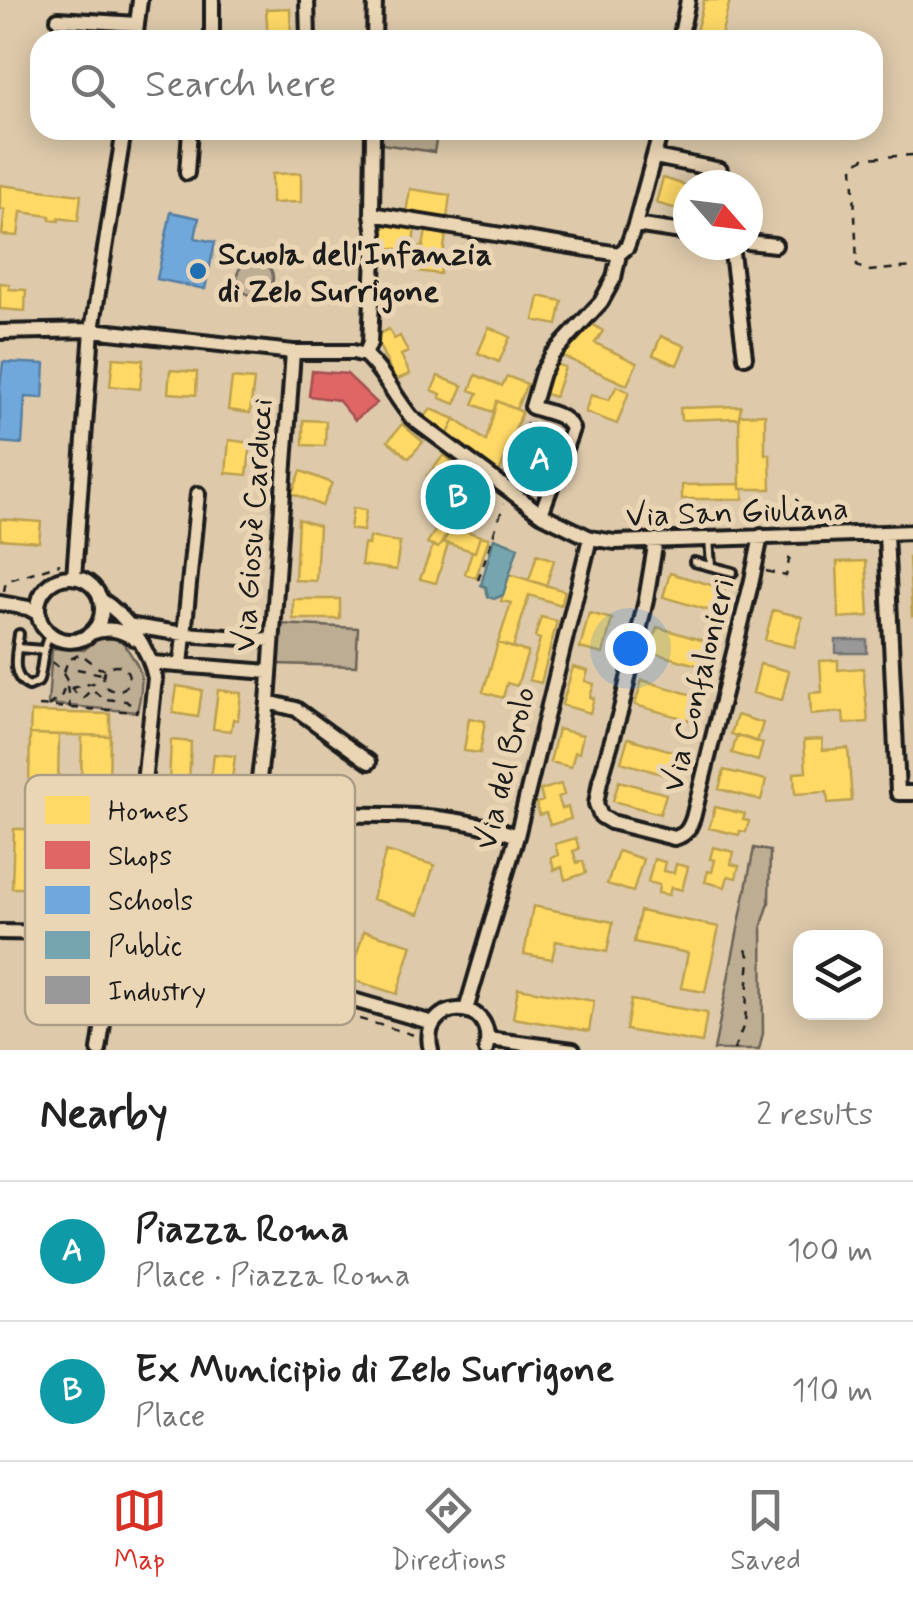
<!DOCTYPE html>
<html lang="en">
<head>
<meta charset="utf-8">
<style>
	body { margin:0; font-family:Mynerve,sans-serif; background:#f2f2f2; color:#222 }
	.controls { position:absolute; right:30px; bottom:30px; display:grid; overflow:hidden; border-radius:20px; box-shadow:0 5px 25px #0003 }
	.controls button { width:90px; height:90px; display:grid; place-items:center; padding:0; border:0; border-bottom:2px solid #e0e0e0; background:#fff; color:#222; font:50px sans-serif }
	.compass { position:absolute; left:673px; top:170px; width:90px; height:90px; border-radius:50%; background:#fff; box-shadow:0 5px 25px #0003; rotate:118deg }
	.you { position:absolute; left:630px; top:648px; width:35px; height:35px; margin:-25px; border:8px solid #fff; border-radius:50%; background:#1a73e8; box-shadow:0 0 0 15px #1a73e833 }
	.badge { display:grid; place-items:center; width:65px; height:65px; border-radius:50%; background:#d93025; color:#fff; font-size:32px; font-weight:700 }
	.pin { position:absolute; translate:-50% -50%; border:5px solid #fff; box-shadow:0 2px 10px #0006 }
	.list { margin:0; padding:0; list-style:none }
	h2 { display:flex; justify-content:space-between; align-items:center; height:130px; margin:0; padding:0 40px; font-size:42px }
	h2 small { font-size:32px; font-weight:400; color:#767676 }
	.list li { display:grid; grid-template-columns:65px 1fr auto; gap:30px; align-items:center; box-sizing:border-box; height:140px; padding:0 40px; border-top:2px solid #e0e0e0 }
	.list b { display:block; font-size:38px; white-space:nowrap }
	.list p { margin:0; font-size:32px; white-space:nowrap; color:#767676 }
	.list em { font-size:32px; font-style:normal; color:#767676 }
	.icon { flex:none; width:55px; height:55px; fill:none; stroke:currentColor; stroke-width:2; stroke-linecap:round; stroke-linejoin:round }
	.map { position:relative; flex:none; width:913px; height:1050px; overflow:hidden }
	.search { position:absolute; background:#fff; box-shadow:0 5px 25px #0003; left:30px; right:30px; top:30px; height:110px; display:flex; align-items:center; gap:25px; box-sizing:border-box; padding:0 35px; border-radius:30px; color:#767676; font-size:38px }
	.sheet { height:410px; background:#fff }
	nav { display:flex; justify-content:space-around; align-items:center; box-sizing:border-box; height:140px; border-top:2px solid #e0e0e0; background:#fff; font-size:28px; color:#767676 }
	nav a { display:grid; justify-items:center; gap:5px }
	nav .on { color:#d93025 }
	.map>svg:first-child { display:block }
	.green { fill:#bdad93; stroke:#6c6458; stroke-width:2.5 }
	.homes { fill:#ffd966; stroke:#bba050; stroke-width:2.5 }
	.shops { fill:#e06666; stroke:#a55050; stroke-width:2.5 }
	.schools { fill:#6fa8dc; stroke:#567ea2; stroke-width:2.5 }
	.public { fill:#76a5af; stroke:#5b7c83; stroke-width:2.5 }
	.industry { fill:#999; stroke:#747474; stroke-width:2.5 }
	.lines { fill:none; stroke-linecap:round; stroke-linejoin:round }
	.service-casing { stroke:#1c1c1c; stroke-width:14 }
	.minor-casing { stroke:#1c1c1c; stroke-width:20 }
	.path { stroke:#1c1c1c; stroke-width:2.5; stroke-dasharray:8 8; stroke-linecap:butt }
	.service { stroke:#ead5b4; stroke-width:6 }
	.minor { stroke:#ead5b4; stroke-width:12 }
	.poi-dot { fill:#1f6fb2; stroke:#ead5b4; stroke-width:4 }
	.labels { text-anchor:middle; stroke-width:10; stroke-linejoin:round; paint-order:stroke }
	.poi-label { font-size:32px; font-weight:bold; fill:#1c1c1c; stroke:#ead5b4; text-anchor:start }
	.street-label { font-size:32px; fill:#1c1c1c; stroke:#ead5b4 }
	.key { fill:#ead5b4; stroke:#ac9e86; stroke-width:2.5 }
	.key-label { font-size:28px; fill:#1c1c1c }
</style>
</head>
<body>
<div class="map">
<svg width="913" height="1050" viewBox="0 0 913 1050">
	<rect width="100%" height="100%" fill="#decaab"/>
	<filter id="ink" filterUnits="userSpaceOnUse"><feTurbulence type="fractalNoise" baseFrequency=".01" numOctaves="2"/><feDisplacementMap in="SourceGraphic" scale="20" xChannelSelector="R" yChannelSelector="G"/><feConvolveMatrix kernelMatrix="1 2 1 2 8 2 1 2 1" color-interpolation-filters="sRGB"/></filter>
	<g filter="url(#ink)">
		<path class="green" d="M382,130H438L434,152L382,144Z
			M237 278a18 18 0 1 1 36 0a18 18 0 1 1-36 0Z
			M279,624L358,628L356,666L274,664Z
			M99,638L121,639C142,672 146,673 137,712L48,704L52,648L84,650Z
			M754,848L770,851L769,903L762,925L763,1033L759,1050H714Z"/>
		<path class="homes" d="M704,0H730L720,40H694Z
			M290,8L291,39L268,40L266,9Z
			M452,32L477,34V37L526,39L400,40L401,33L452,35Z
			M301,173V202L272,203V174Z
			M663,178L688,186L687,212L656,203Z
			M0,185L81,195L78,221L59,218V221L50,220V216L21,212L18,236L2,235L5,210L0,209Z
			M410,189L450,195L447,219L406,213Z
			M385,223L415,228L413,244L405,242L404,250L382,247Z
			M426,231L446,235L440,274L416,271L420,247H423Z
			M0,283L9,284V289L26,290L25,311L0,309Z
			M539,296L562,301L557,325L534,320Z
			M589,322L603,331L595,343L637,363L627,385L562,356Z
			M489,327L510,337L499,362L478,353Z
			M389,329L394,339L400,336L408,352L401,355L410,374L395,380L375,336Z
			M661,336L685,346L677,365L653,355Z
			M113,358L143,360L140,389L110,386Z
			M551,363L565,367L555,397L542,393Z
			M170,370L197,372L196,395L168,393Z
			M476,375L502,386L507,376L527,384L516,409L497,401L493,412L473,404L478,393L470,390Z
			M438,376L463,386L455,404L440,398L441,394L432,390Z
			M232,378L254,380L250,413L228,410Z
			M617,386L629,392L617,424L585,412L591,395L609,400Z
			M497,401L522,412L499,473L447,436L455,419L486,441Z
			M741,406L739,418L681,420L680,408Z
			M431,409L455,419L447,436L424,418Z
			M765,414V454H770L771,489H740L739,415Z
			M303,420L326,421L325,446L303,445Z
			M402,424L423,442L409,458L388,441Z
			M229,440L251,443L247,475L226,473Z
			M444,455L455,464L439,485L427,476Z
			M463,469L483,483L453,526L433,512Z
			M301,471L332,483L322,506L292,493Z
			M740,484V489H743V499H682V485Z
			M353,508L366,510L363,531L350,529Z
			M0,519L41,522L39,542L0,539Z
			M298,519L319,526L316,581L295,580Z
			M443,519L453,526L438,548L427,543Z
			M453,526L480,536L475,552L443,542Z
			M480,536L489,538L476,578L465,574L472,551L475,552Z
			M369,537L400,542L396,570L361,565L364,544L368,545Z
			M443,542L448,544L436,583L420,579L433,545L438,548Z
			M537,554L554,560L546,586L529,580Z
			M909,558H913V616H912Z
			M866,561L869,616L839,618L837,562Z
			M670,573L725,589L718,613L663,597Z
			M509,574L565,591L561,605L529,595L513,648L498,643L511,603L501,601Z
			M293,599H340V619H293Z
			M773,610L802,617L794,647L765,640Z
			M589,613L612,619L603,654L580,648Z
			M541,617L557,621L541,683L529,680L540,639L535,637Z
			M657,627L711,643L704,667L650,652Z
			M498,643L528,652L517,686L507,683L503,698L483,692Z
			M838,660V670L863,668L868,722L844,724L843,712L811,715L810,693L822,692L820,661Z
			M760,664L789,671L782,700L753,693Z
			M573,667L588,671L585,681L594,684L590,697L594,698L590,713L562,705Z
			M642,680L696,696L689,720L635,705Z
			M177,686L202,690L198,717L173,713Z
			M218,690L241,693L238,720L233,719L231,731L213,729Z
			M31,712L110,714V736L30,734Z
			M737,715L763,723L757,742L731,734Z
			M469,718L485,721L480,753L464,751Z
			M558,729L583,735L579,753L575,752L571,767L550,762Z
			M30,734L59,735L58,784H29Z
			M82,735L110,736L109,787L81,786Z
			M737,735L763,743L758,761L732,753Z
			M628,738L682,754L675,778L621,762Z
			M822,739L823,750L848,748L852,801L828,803L827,792L795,794L794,773L806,772L804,740Z
			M171,740L191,742L189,785L169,784Z
			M214,754L235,756L231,788L210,786Z
			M724,770L766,780L761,800L719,789Z
			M619,781L666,794L660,814L613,801Z
			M561,784L564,795L558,797L562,809L568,807L571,819L550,825L546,813L539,815L536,803L543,801L540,790Z
			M715,807L745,814L743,820L749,821L746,832L740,831L739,835L709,828Z
			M14,829H28L27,888H12Z
			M576,838L579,849L573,851L577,863L583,861L586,873L565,880L562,867L554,870L551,858L558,855L555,844Z
			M713,847L734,852L731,864L739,866L736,878L728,876L725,887L705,882L708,871L712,872L715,860L710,859Z
			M386,851L434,865L419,914L372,899Z
			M618,851L643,859L633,892L607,884Z
			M654,859L665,862L663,871L674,873L676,864L688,867L682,890L671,887L669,895L658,893L659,885L648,882Z
			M533,906L613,922L607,952L556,941L552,959L524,954Z
			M640,911L719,927L705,992L681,988L688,953L634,942Z
			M364,931L412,945L397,994L349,979Z
			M518,988L594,1001L589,1031L513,1018Z
			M631,1000L707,1013L702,1043L626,1030Z"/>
		<path class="shops" d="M312,371L347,374L377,403L355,420L338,400L309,396Z"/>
		<path class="schools" d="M171,212L199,218L195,238L215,242L205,289L157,279Z
			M3,362L45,364L43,398L25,397L22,444L0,442V387Z"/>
		<path class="public" d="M494,538L518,547L503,595L494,599L488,597L486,587L481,585Z"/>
		<path class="industry" d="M836,640H867V653H836Z"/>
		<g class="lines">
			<g class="service-casing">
				<path id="service" d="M709,539L711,566
					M694,562L733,572
					M19,634C17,652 9,677 29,686L38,682C44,666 41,649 50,633
					M18,648L43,650"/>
			</g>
			<g class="minor-casing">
				<path id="minor" d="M307,0L308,40
					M58,19L137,24
					M135,40L140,0
					M212,40V0
					M374,40L375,0
					M680,40L688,0
					M655,157L720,170
					M187,173L190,130
					M372,214L619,254
					M635,225L688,233
					M748,242L775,245
					M731,245L745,357
					M0,332L92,330L293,352H353L365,355
					M293,352L268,702L256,805L261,811L274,816C355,815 440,808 517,836
					M365,355C384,372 395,398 412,418L541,514L590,538L615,542L913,532
					M365,355L370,343L375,235L372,214L373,130
					M541,514L572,429C567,414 545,412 532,407L542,373L552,355L601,302L614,278L619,254L627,247L635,225L661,130
					M886,534L898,793H913
					M656,540L646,600L621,709L600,781L596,804L601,816L611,822L674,838C686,835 689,829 693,818L752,580L761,536
					M74,577L92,330L124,130
					M38 609a32 32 0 1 1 64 0a32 32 0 1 1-64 0Z
					M0,603L28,608L39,614
					M127,625L184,634L271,640
					M91,633C109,626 120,630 136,639
					M152,663L269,672
					M181,665L198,494
					M268,702L296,709L369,762
					M0,932L112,934L117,932L433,1023
					M466,1010L517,836L590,538
					M488,1039L573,1050
					M99,1050L117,932L131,871L141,811L155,678C149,648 126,615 100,599
					M431,1050C417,999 498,994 486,1050"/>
			</g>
			<path class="path" d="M913,155L864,158L853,165L857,266L868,271L913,267
				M512,477L528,418
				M766,571L786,576L791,550
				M478,580L504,504
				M4,591L6,581L60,564
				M52,662C67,671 67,691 83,698L92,689L103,699L126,701L138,711
				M103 678a13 13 0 1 1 26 0a13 13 0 1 1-26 0Z
				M77,669L102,674
				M64,672L68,660L81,654L99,668L105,669
				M67,686L70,708
				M71,688L102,681
				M39,706L138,712
				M48,706L62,695L66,681
				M79,948L101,949
				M129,951L414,1035L417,1039
				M734,1050L745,1022L750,957L743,944"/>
			<use href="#service" class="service"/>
			<use href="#minor" class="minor"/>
		</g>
	</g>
	<circle class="poi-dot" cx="198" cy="271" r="10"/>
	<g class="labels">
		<g class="poi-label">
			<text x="218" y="264">Scuola dell'Infanzia<tspan x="218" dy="37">di Zelo Surrigone</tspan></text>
		</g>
		<g class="street-label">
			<text transform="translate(737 511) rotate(-2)" y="11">Via San Giuliana</text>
			<text transform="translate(252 525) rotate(-86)" y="11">Via Giosuè Carducci</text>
			<text transform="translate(697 685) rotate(-76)" y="11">Via Confalonieri</text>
			<text transform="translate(504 768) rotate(-76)" y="11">Via del Brolo</text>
		</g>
	</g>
	<rect x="25" y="775" width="330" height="250" rx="15" class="key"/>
	<rect x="45" y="796" width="45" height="28" fill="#ffd966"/>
	<rect x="45" y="841" width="45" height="28" fill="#e06666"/>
	<rect x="45" y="886" width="45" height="28" fill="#6fa8dc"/>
	<rect x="45" y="931" width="45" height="28" fill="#76a5af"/>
	<rect x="45" y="976" width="45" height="28" fill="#999"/>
	<g class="key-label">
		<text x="108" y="820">Homes</text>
		<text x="108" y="865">Shops</text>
		<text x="108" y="910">Schools</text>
		<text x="108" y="955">Public</text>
		<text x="108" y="1000">Industry</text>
	</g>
</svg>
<div class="controls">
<button><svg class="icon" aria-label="layers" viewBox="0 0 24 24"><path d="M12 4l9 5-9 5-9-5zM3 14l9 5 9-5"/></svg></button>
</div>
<svg class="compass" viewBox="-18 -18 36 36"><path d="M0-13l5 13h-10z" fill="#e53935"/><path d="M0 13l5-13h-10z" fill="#767676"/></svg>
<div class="you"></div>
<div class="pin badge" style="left:540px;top:459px;background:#0f9aa8">A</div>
<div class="pin badge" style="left:458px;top:497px;background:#0f9aa8">B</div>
<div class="search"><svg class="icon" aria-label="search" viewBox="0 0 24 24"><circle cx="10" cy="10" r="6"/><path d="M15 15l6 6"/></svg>Search here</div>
</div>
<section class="sheet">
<h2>Nearby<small>2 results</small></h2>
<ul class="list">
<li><span class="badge" style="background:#0f9aa8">A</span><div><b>Piazza Roma</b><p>Place · Piazza Roma</p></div><em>100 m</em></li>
<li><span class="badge" style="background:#0f9aa8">B</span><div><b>Ex Municipio di Zelo Surrigone</b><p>Place</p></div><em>110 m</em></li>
</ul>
</section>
<nav>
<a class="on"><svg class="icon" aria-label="map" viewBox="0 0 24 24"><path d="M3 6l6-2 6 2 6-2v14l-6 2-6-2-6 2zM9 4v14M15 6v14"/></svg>Map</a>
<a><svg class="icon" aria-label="directions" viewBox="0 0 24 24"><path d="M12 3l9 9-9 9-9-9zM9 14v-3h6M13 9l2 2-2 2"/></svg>Directions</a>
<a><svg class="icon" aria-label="saved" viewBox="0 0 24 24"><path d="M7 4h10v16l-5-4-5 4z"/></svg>Saved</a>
</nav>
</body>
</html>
